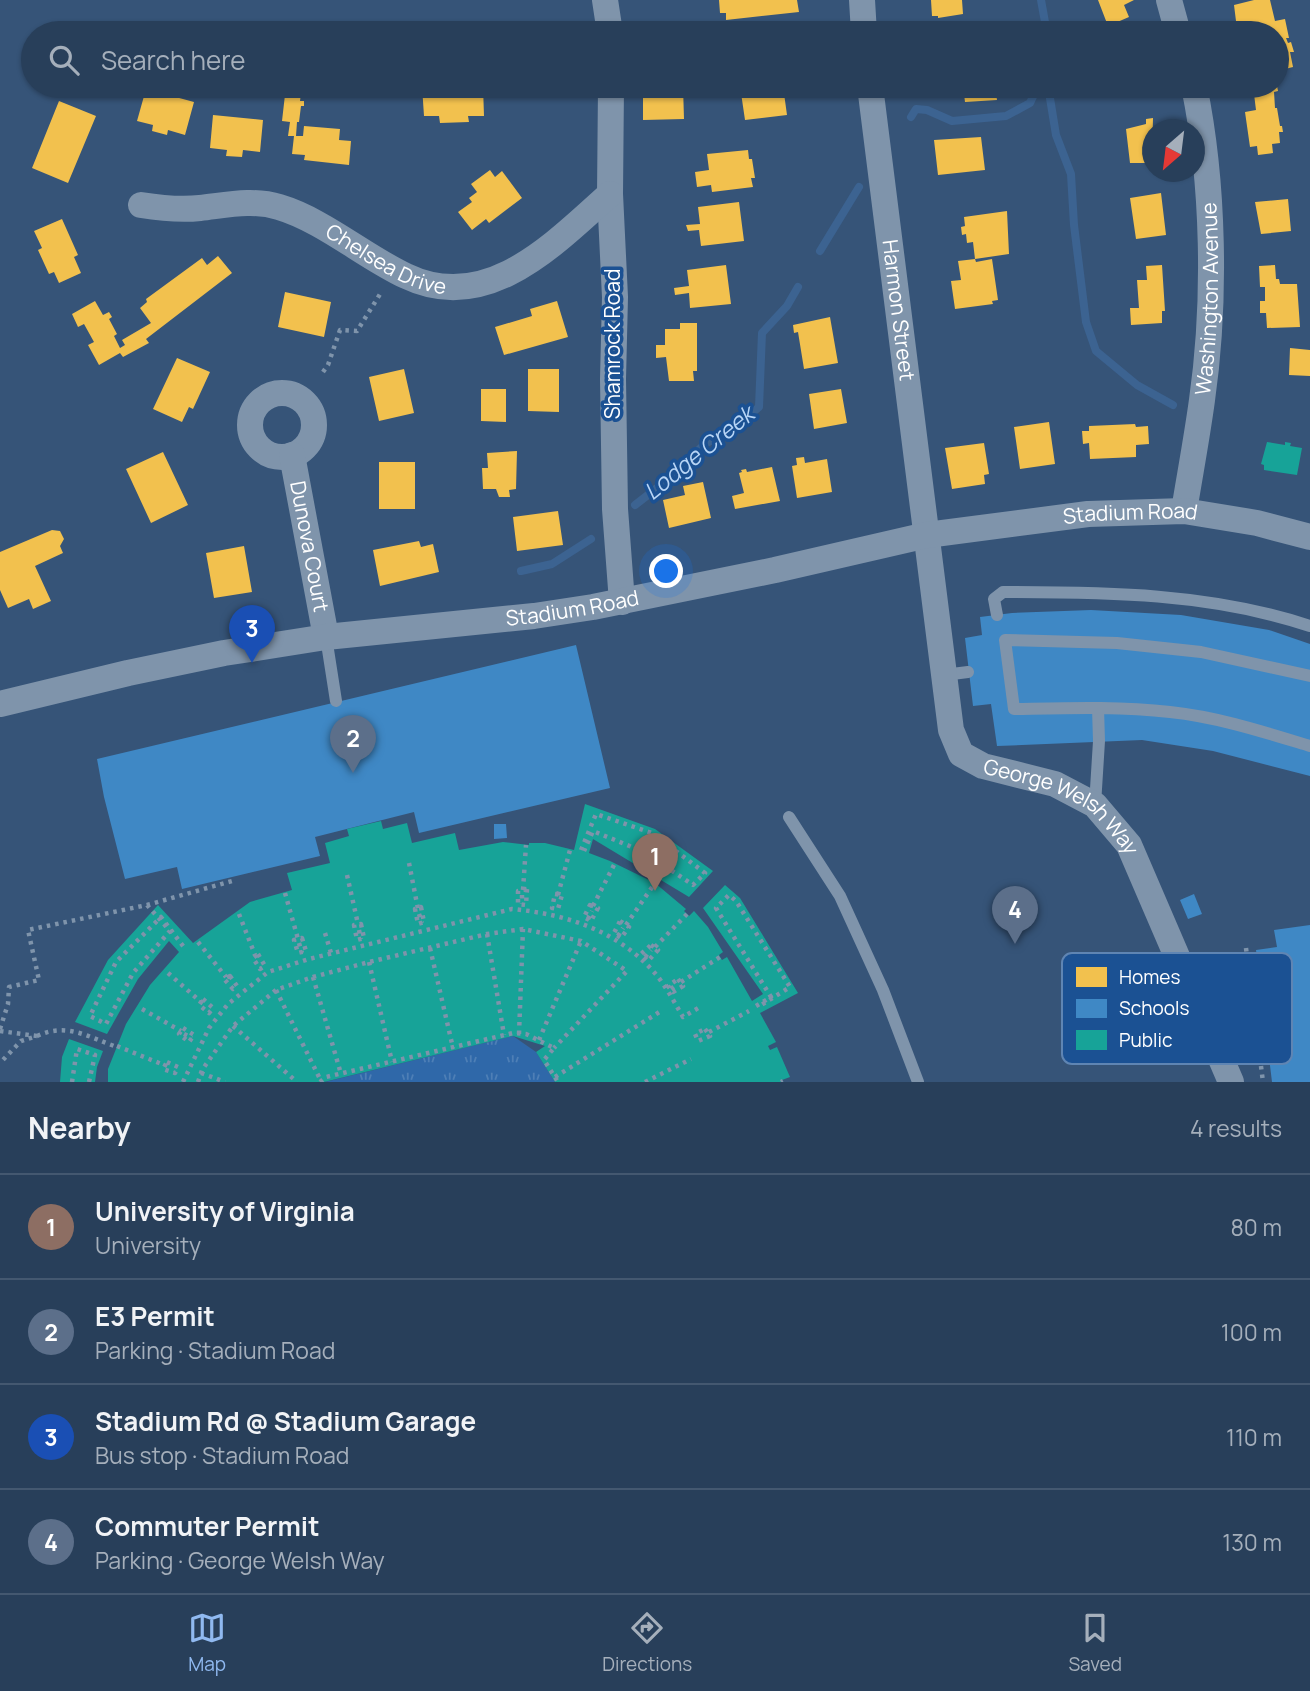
<!DOCTYPE html>
<html lang="en">
<head>
<meta charset="utf-8">
<style>
	body { margin:0; font-family:Manrope,sans-serif; background:#304660; color:#f1f3f6 }
	.compass { position:absolute; left:1142px; top:119px; width:63px; height:63px; border-radius:50%; background:#283f5a; box-shadow:0 2px 5px #0004; rotate:208deg }
	.you { position:absolute; left:667px; top:572px; width:24px; height:24px; margin:-18px; border:5px solid #fff; border-radius:50%; background:#1a73e8; box-shadow:0 0 0 10px #1a73e833 }
	.badge { display:grid; place-items:center; width:46px; height:46px; border-radius:50%; background:#90b9f0; color:#fff; font-size:23px; font-weight:700 }
	.pin { position:absolute; translate:-50% -58px; filter:drop-shadow(0 2px 4px #0008) }
	.pin::after { content:''; position:absolute; top:37px; width:24px; height:21px; background:inherit; clip-path:polygon(0 0,100% 0,50% 100%) }
	.list { margin:0; padding:0; list-style:none }
	h2 { display:flex; justify-content:space-between; align-items:center; height:91px; margin:0; padding:0 28px; font-size:30px }
	h2 small { font-size:23px; font-weight:400; color:#a5afbb }
	.list li { display:grid; grid-template-columns:46px 1fr auto; gap:21px; align-items:center; box-sizing:border-box; height:105px; padding:0 28px; border-top:2px solid #445870 }
	.list b { display:block; font-size:26px; white-space:nowrap }
	.list p { margin:0; font-size:23px; white-space:nowrap; color:#a5afbb }
	.list em { font-size:23px; font-style:normal; color:#a5afbb }
	.icon { flex:none; width:38px; height:38px; fill:none; stroke:currentColor; stroke-width:2; stroke-linecap:round; stroke-linejoin:round }
	.map { position:relative; flex:none; width:1310px; height:1082px; overflow:hidden }
	.search { position:absolute; background:#283f5a; box-shadow:0 2px 5px #0004; left:21px; right:21px; top:21px; height:77px; display:flex; align-items:center; gap:18px; box-sizing:border-box; padding:0 24px; border-radius:38px; color:#a5afbb; font-size:26px }
	.sheet { height:511px; background:#283f5a }
	nav { display:flex; justify-content:space-around; align-items:center; box-sizing:border-box; height:98px; border-top:2px solid #445870; background:#283f5a; font-size:19px; color:#a5afbb }
	nav a { display:grid; justify-items:center; gap:4px }
	nav .on { color:#90b9f0 }
	.map>svg:first-child { display:block }
	.grass { fill:url(#grass-tufts) }
	.homes { fill:#f2c14e }
	.schools { fill:#3f88c5 }
	.public { fill:#17a398 }
	.lines { fill:none; stroke-linecap:round; stroke-linejoin:round }
	.stream { stroke:#3c6391; stroke-width:8 }
	.path { stroke:#7f94ab; stroke-width:4.5; stroke-dasharray:3.5 5; stroke-linecap:butt }
	.service { stroke:#7f94ab; stroke-width:12 }
	.minor { stroke:#7f94ab; stroke-width:26 }
	.labels { text-anchor:middle; stroke-width:7; stroke-linejoin:round; paint-order:stroke }
	.street-label { font-size:21px; fill:#fff; stroke:#1b5193 }
	.water-label { font-size:23px; font-style:italic; fill:#b8d5f6; stroke:#1b5193 }
	.key { fill:#1b5193; stroke:#5f85b3; stroke-width:2 }
	.key-label { font-size:19px; fill:#fff }
</style>
</head>
<body>
<div class="map">
<svg width="1310" height="1082" viewBox="0 0 1310 1082">
	<defs>
		<pattern id="grass-tufts" width="24" height="20" patternUnits="userSpaceOnUse" patternTransform="scale(1.75)"><rect width="24" height="20" fill="#2f68a9"/><path d="M3 7l-1-3M5 7V3M7 7l1-3M15 17l-1-3M17 17v-4M19 17l1-3" fill="none" stroke="#4e7fb6"/></pattern>
	</defs>
	<rect width="100%" height="100%" fill="#365478"/>
	<path class="grass" d="M513,1036L536,1052L555,1082H325Z"/>
	<path class="homes" d="M719,0H797L799,12L726,20V13H720Z
		M931,0H962L963,14L938,18V16H932Z
		M1098,0H1134L1124,5L1129,17L1108,26Z
		M1254,0H1270L1275,21L1285,19L1289,38H1286L1288,43L1291,42L1294,52H1290L1293,67L1277,71V33H1233L1232,30L1237,29L1234,5Z
		M286,86H302L300,101H304V106H301L299,122H297L296,136H303L304,126L340,129L339,140L351,141L349,165L304,160L305,155L292,154L294,136H288L290,122L282,121Z
		M422,86H483L484,116H468L469,122L440,123L439,116H424Z
		M643,86H683L684,119L643,120Z
		M740,86H783L787,115L745,120Z
		M963,86H995L997,100L965,102Z
		M1117,86H1156V87L1119,96Z
		M1253,86H1277L1278,91L1274,92L1275,108H1277L1280,126H1282L1283,132H1279L1280,143L1272,144L1273,153L1258,155L1257,146L1250,147L1245,112L1256,110Z
		M146,89L194,102L185,135L168,130L167,135L152,131L153,125L137,121Z
		M59,101L96,116L68,183L32,168Z
		M213,115L263,120L260,152L243,150L242,157L226,156L227,150L210,148Z
		M1153,118L1152,160L1150,161L1151,163H1130L1126,129L1146,124V119Z
		M981,137L985,170L938,175L934,140Z
		M748,150L749,159H752L755,178H751L753,187L712,192L711,185L697,187L695,172L709,170L707,154Z
		M490,170L495,177L502,171L522,198L489,223L486,219L472,230L458,212L472,202L469,198L477,192L471,184Z
		M1161,193L1166,235L1136,239L1130,198Z
		M1288,199L1291,231L1261,234L1255,202Z
		M739,202L744,241L701,246L699,230L688,231L686,225L700,224L698,207Z
		M1007,211L1009,254L975,259L976,262L992,259L998,300L992,301L993,304L955,309L951,281L961,280L958,261L975,259L973,242L967,243L966,234L962,235L961,227L965,226L964,217Z
		M62,219L78,255L74,257L81,273L59,283L54,272L49,274L38,250L42,248L34,231Z
		M218,256L232,273L146,339L149,343L123,357L120,353L99,365L88,345L94,342L84,324L78,327L72,314L95,301L103,315L109,312L112,317L109,319L117,334L114,336L120,348L125,345L122,340L151,323L140,308L147,302L146,299L202,258L207,265Z
		M726,265L731,304L690,308L689,293L675,295L674,288L689,286L687,270Z
		M1162,265L1165,311H1162V323L1131,325L1130,308H1139L1137,280H1147L1146,266Z
		M1275,265L1276,279H1279L1280,284H1297L1300,327L1267,328L1266,313H1260V301H1265V287H1260L1259,266Z
		M285,292L331,302L324,337L278,327Z
		M557,301L568,337L504,355L495,327L532,316L530,309Z
		M830,317L838,363L804,369L798,332L794,333L793,325Z
		M680,323H697V371H693L694,381H669L666,357L656,358V345H665V329H680Z
		M1290,348L1310,350V376L1289,375Z
		M177,358L210,372L193,409L189,407L182,422L153,409Z
		M404,369L414,413L379,421L369,377Z
		M528,369H559V412L528,411Z
		M481,389H506V422L481,421Z
		M841,389L847,423L814,429L809,394Z
		M1049,422L1055,464L1020,469L1014,427Z
		M1135,424L1136,427L1148,426L1149,444L1136,445V457L1090,459L1089,443L1083,444L1082,431H1089V426Z
		M984,443L989,474L984,475L985,484L952,489L945,448Z
		M517,451L516,489L509,490L510,497H499L496,489H483L482,468H488L487,453Z
		M163,452L188,505L151,523L126,469Z
		M804,457L805,463L827,459L832,492L797,498L792,466L797,465L796,458Z
		M379,462H415V509H379Z
		M772,467L780,501L735,509L732,496L744,493L739,473L742,472L741,470L746,469L747,472Z
		M703,482L711,518L669,528L663,500L685,495L683,486Z
		M558,511L563,545L517,551L513,517Z
		M52,530L60,531L64,539L60,546L63,553L35,566L51,601L33,609L29,599L8,608L0,590V552Z
		M419,541L421,547L433,544L439,572L380,586L373,550Z
		M244,546L252,592L214,598L206,553Z"/>
	<path class="schools" d="M1091,610L1181,615L1269,630L1310,644V776L1213,751L1142,740L997,746L991,704L973,706L965,638L982,635L980,617L1012,613Z
		M576,645L610,788L419,833L414,812L315,837L320,856L182,889L177,867L125,879L104,797L97,759Z
		M494,824H506L507,838L494,839Z
		M1194,894L1202,914L1188,919L1180,900Z
		M1310,925V1082H1272L1256,950L1277,947L1274,930Z"/>
	<path class="public" d="M1267,442L1285,445V442L1291,443L1290,446L1302,448L1297,475L1264,470V465L1261,464Z
		M585,804L655,829L713,871L689,897L593,839L589,853L610,861L655,883L686,909L684,911L689,916L694,911L708,927L723,952L719,955L722,960L727,957L752,1001L763,994L703,908L725,885L740,898L798,993L760,1013L776,1042L768,1046L770,1050L777,1047L790,1077L782,1080L783,1082H555L536,1052L545,1046L513,1036L324,1082H108V1069L126,1024L150,985L179,952L169,941L138,979L107,1034L75,1022L108,960L158,905L193,943L250,902L292,890L287,873L330,863L325,843L349,836L347,829L381,821L383,829L407,823L412,843L455,833L459,850L503,842L529,845V843H545L574,850Z
		M69,1039L103,1051L97,1067L95,1082H60L62,1057Z"/>
	<g class="lines">
		<path class="stream" d="M1041,0L1047,33
			M1048,86L1056,135L1071,174L1074,225L1086,322L1096,351L1137,385L1173,405
			M911,117L916,109L927,110L952,121L1006,116L1030,103L1038,86
			M820,251L859,187
			M635,505L666,481L705,444L737,426L759,407L762,333L787,306L798,287
			M521,571L552,564L591,539"/>
		<path class="path" d="M323,372L328,365L340,330L357,331L382,291
			M581,850L596,814L652,833L705,873L693,885L644,852L593,831L584,851
			M409,863L418,909
			M347,875L358,924
			M527,889L526,905L518,904V891Z
			M523,890L526,845
			M285,893L298,939
			M555,894L562,895L558,909L552,908Z
			M522,895V904
			M558,895L570,850
			M147,905L170,931L133,973L106,1024L90,1016L116,962L161,917L186,950
			M590,905L598,908L591,921L584,917Z
			M593,906L615,863
			M421,907L424,922L418,924L415,909Z
			M239,914L255,955
			M419,914L422,923
			M588,919L592,911
			M620,921L629,927L621,938L614,933Z
			M361,924L364,938L357,940L354,925Z
			M626,925L655,883
			M359,930L361,939
			M325,933L331,953
			M487,934L504,1035
			M618,936L623,928
			M302,938L306,951L298,953L294,940Z
			M198,942L226,977
			M299,943L302,953
			M651,945L658,950L648,961L641,954Z
			M655,947L687,914
			M430,948L453,1048
			M1246,948L1263,1082
			M258,954L265,966L260,969L253,958Z
			M645,957L651,950
			M369,962L392,1062
			M168,973L201,1002
			M230,976L237,986L233,989L224,979Z
			M313,977L341,1074
			M678,979L683,986L673,992L668,986Z
			M681,982L720,957
			M671,989L677,984
			M276,990L321,1081
			M203,999L213,1008L209,1013L199,1005Z
			M756,1006L771,997L716,908L729,895L736,901L790,987L758,1007
			M142,1009L181,1031
			M233,1026L297,1082
			M183,1028L194,1035L189,1042L179,1034Z
			M0,1029L8,1004L9,987L39,980L28,930L147,905L232,881
			M705,1029L710,1036L698,1041L695,1034Z
			M0,1031L37,1036L21,1041L0,1063
			M709,1032L749,1011
			M184,1034L192,1038
			M519,1034L523,929
			M37,1036C67,1022 88,1037 117,1047
			M539,1040L581,941
			M117,1046L164,1065
			M167,1062L178,1067L175,1073L163,1069Z
			M201,1073L225,1082
			M555,1077L661,1011
			M72,1082L77,1049L95,1055L89,1082
			M183,1082L209,1028L228,1004L268,972L309,959L512,909C565,914 616,930 653,971C665,984 674,1002 683,1017L700,1007
			M198,1082L202,1070L233,1026L276,990L313,977L369,962L487,934L523,929L581,941L627,971L554,1048
			M320,1082L326,1077L513,1033L526,1034L554,1048L544,1060L558,1082
			M645,1082L691,1059
			M781,1082L783,1081"/>
		<path class="service" d="M997,615L994,599L1003,592C1106,592 1211,593 1310,626
			M326,637L336,701
			M944,675L968,672
			M1310,676L1201,652L1117,643L1005,640L1014,709C1066,708 1118,706 1170,712C1218,717 1264,732 1310,746
			M1095,805L1099,741L1098,708
			M789,817L840,896L883,990L918,1082"/>
		<g class="minor">
			<path d="M605,0L610,33"/>
			<path d="M862,0L864,33"/>
			<path d="M1169,0L1178,33"/>
			<path d="M611,86L610,194L615,297L613,379L615,509L622,602"/>
			<path id="s1" d="M870,86L951,730L961,754L983,766L1055,784L1095,805L1129,845L1231,1082"/>
			<path id="s2" d="M141,205C160,208 181,210 200,208C227,205 253,199 279,207C323,220 365,257 406,276C487,315 554,244 610,194"/>
			<circle cx="282" cy="425" r="32"/>
			<path id="s3" d="M292,455L326,637"/>
			<path id="s4" d="M1184,511C1190,474 1197,437 1202,400C1216,302 1214,183 1194,86"/>
			<path id="s5" d="M0,704L128,673L224,653L326,637L534,616L593,607L775,570L927,535L1088,514L1184,511L1257,523L1310,537"/>
		</g>
	</g>
	<g class="labels">
		<g class="street-label">
			<text dy="7" stroke="none"><textPath href="#s2" startOffset="259">Chelsea Drive</textPath></text>
			<text dy="7" stroke="none"><textPath href="#s4" startOffset="214">Washington Avenue</textPath></text>
			<text dy="7" stroke="none"><textPath href="#s1" startOffset="226">Harmon Street</textPath></text>
			<text transform="translate(613 344) rotate(-90)" y="7">Shamrock Road</text>
			<text dy="7" stroke="none"><textPath href="#s5" startOffset="1148">Stadium Road</textPath></text>
			<text dy="7" stroke="none"><textPath href="#s3" startOffset="93">Dunova Court</textPath></text>
			<text dy="7" stroke="none"><textPath href="#s5" startOffset="581">Stadium Road</textPath></text>
			<text dy="7" stroke="none"><textPath href="#s1" startOffset="791">George Welsh Way</textPath></text>
		</g>
		<g class="water-label">
			<text transform="translate(699 453) rotate(-39)" y="8">Lodge Creek</text>
		</g>
	</g>
	<rect x="1062" y="953" width="230" height="111" rx="10" class="key"/>
	<rect x="1076" y="967" width="31" height="20" fill="#f2c14e"/>
	<rect x="1076" y="999" width="31" height="19" fill="#3f88c5"/>
	<rect x="1076" y="1030" width="31" height="20" fill="#17a398"/>
	<g class="key-label">
		<text x="1119" y="984">Homes</text>
		<text x="1119" y="1015">Schools</text>
		<text x="1119" y="1047">Public</text>
	</g>
</svg>
<svg class="compass" viewBox="-18 -18 36 36"><path d="M0-13l5 13h-10z" fill="#e53935"/><path d="M0 13l5-13h-10z" fill="#a5afbb"/></svg>
<div class="you"></div>
<div class="pin badge" style="left:655px;top:891px;background:#8d6e63">1</div>
<div class="pin badge" style="left:353px;top:773px;background:#5c6f8a">2</div>
<div class="pin badge" style="left:252px;top:663px;background:#1a4fb4">3</div>
<div class="pin badge" style="left:1015px;top:944px;background:#5c6f8a">4</div>
<div class="search"><svg class="icon" aria-label="search" viewBox="0 0 24 24"><circle cx="10" cy="10" r="6"/><path d="M15 15l6 6"/></svg>Search here</div>
</div>
<section class="sheet">
<h2>Nearby<small>4 results</small></h2>
<ul class="list">
<li><span class="badge" style="background:#8d6e63">1</span><div><b>University of Virginia</b><p>University</p></div><em>80 m</em></li>
<li><span class="badge" style="background:#5c6f8a">2</span><div><b>E3 Permit</b><p>Parking · Stadium Road</p></div><em>100 m</em></li>
<li><span class="badge" style="background:#1a4fb4">3</span><div><b>Stadium Rd @ Stadium Garage</b><p>Bus stop · Stadium Road</p></div><em>110 m</em></li>
<li><span class="badge" style="background:#5c6f8a">4</span><div><b>Commuter Permit</b><p>Parking · George Welsh Way</p></div><em>130 m</em></li>
</ul>
</section>
<nav>
<a class="on"><svg class="icon" aria-label="map" viewBox="0 0 24 24"><path d="M3 6l6-2 6 2 6-2v14l-6 2-6-2-6 2zM9 4v14M15 6v14"/></svg>Map</a>
<a><svg class="icon" aria-label="directions" viewBox="0 0 24 24"><path d="M12 3l9 9-9 9-9-9zM9 14v-3h6M13 9l2 2-2 2"/></svg>Directions</a>
<a><svg class="icon" aria-label="saved" viewBox="0 0 24 24"><path d="M7 4h10v16l-5-4-5 4z"/></svg>Saved</a>
</nav>
</body>
</html>
